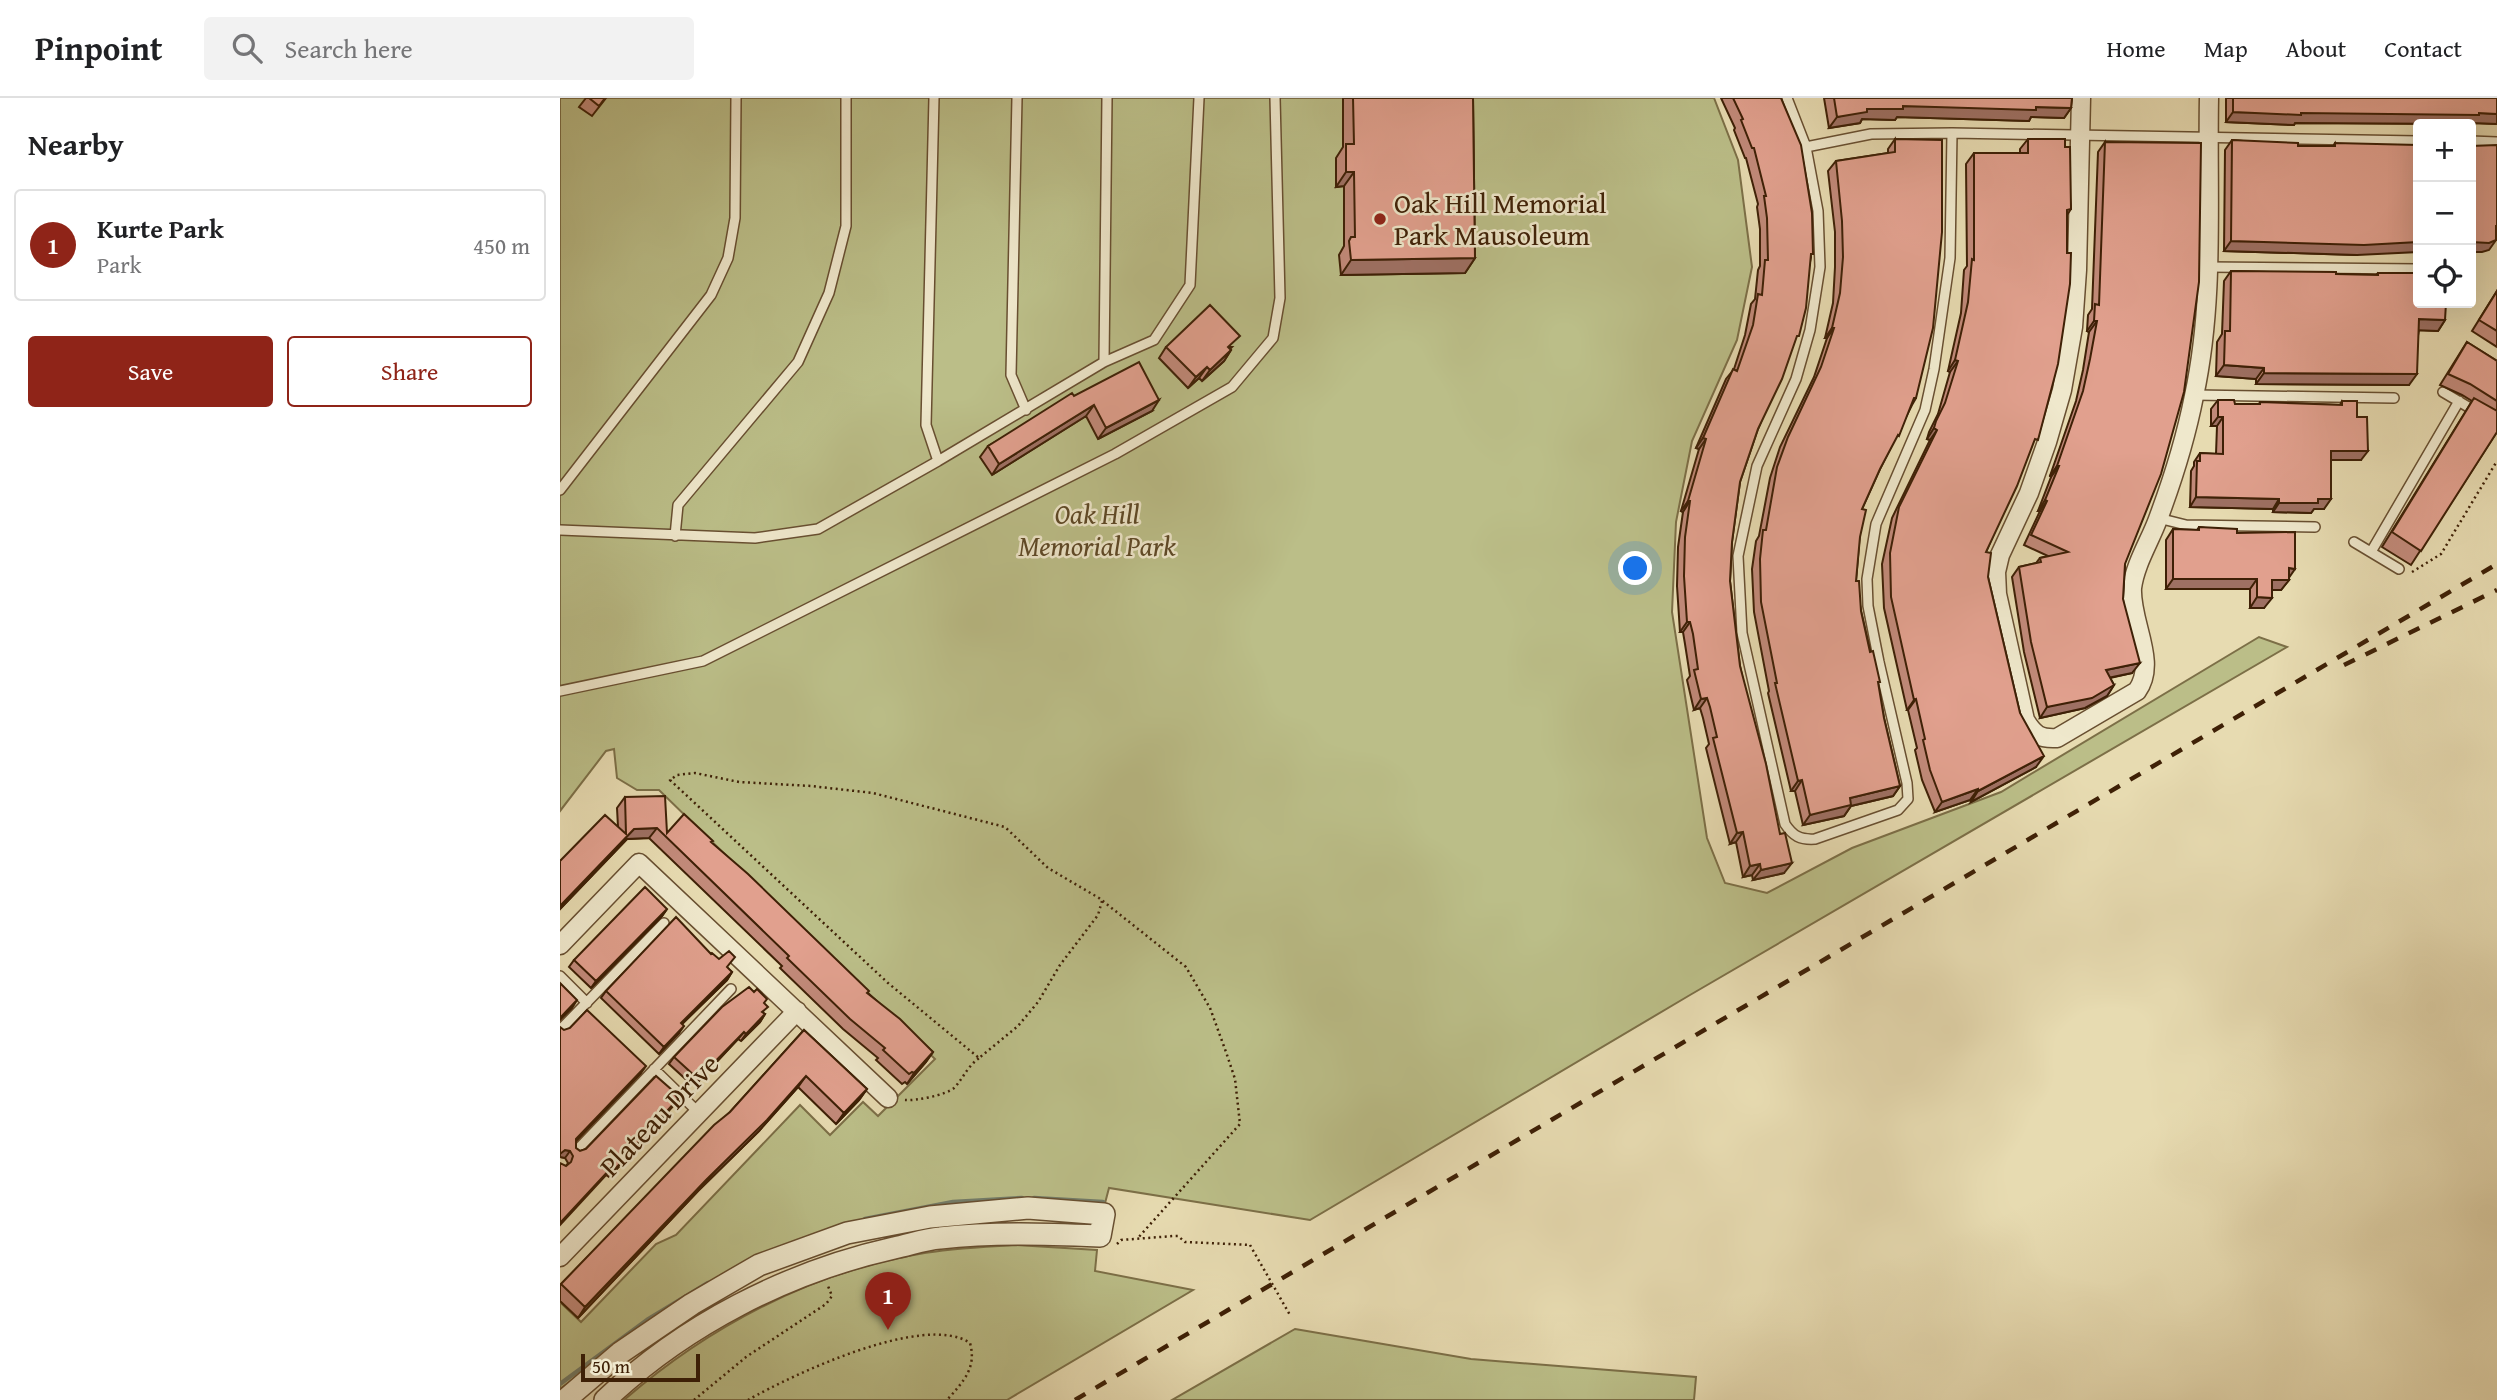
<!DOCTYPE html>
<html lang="en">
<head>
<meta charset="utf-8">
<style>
	body { margin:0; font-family:"Gentium Book Plus",serif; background:#f2f2f2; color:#202124 }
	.controls { position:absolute; right:21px; top:21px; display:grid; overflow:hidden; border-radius:7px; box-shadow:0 7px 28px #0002 }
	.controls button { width:63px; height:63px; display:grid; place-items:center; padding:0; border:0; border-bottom:2px solid #e0e0e0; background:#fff; color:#202124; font:35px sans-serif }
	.scale { position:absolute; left:21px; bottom:18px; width:119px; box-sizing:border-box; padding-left:7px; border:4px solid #3e2006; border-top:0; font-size:19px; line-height:24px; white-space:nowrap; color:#3e2006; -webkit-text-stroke:5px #efe8cc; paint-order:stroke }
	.you { position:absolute; left:1076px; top:471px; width:24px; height:24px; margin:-18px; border:5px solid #fff; border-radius:50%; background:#1a73e8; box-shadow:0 0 0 10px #1a73e833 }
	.badge { display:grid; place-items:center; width:46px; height:46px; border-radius:50%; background:#8f2418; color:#fff; font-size:23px; font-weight:700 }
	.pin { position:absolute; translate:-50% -58px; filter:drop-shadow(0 2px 4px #0008) }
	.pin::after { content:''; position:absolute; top:37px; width:24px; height:21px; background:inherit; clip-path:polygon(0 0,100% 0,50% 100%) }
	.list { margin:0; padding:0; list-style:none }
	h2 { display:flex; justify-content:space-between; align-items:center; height:91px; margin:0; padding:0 28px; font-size:30px }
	h2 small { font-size:23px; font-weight:400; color:#757577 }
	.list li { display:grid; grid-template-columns:46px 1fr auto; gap:21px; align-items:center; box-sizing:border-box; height:112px; margin:0 14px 14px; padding:0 14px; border:2px solid #e0e0e0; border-radius:7px }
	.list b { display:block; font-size:26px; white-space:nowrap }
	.list p { margin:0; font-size:23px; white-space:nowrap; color:#757577 }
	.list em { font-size:23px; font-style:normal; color:#757577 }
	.actions { display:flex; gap:14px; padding:21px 28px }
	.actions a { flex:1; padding:16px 0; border:2px solid #8f2418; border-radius:7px; text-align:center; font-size:24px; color:#8f2418 }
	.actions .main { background:#8f2418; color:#fff }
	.icon { flex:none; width:38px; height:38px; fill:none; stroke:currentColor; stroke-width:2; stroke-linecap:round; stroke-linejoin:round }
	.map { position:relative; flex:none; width:1937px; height:1302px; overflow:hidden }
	header { display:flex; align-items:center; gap:42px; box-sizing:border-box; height:98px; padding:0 35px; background:#fff; border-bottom:2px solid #e0e0e0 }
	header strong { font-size:33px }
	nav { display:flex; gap:38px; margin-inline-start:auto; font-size:24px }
	.search { width:490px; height:63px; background:#f2f2f2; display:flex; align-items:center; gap:18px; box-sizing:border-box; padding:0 24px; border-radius:7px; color:#757577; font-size:26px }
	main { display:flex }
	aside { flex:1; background:#fff }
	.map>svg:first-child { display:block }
	.green { fill:#bbbe88; stroke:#7c6f47; stroke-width:2 }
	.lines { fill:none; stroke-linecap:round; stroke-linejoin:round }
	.stream { stroke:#737d6a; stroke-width:4.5 }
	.service-casing { stroke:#684f31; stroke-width:12 }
	.minor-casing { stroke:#684f31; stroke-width:21 }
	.tertiary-casing { stroke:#684f31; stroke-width:24 }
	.path { stroke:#3e2006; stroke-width:2.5; stroke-dasharray:2 3.5; stroke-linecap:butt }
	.service { stroke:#efe8cc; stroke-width:9 }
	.minor { stroke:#efe8cc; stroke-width:18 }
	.tertiary { stroke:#efe8cc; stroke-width:21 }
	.rail { stroke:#3e2006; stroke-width:4.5; stroke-dasharray:12 12; stroke-linecap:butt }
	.path-bridge { stroke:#3e2006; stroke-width:2.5; stroke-dasharray:2 3.5; stroke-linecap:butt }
	.wall { fill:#c28a7a; stroke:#3e2006; stroke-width:2 }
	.shaded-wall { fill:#9e7063; stroke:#3e2006; stroke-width:2 }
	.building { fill:#e1a08e; stroke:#3e2006; stroke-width:2 }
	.poi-dot { fill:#8f2418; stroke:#efe8cc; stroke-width:2.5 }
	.labels { text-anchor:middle; stroke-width:5; stroke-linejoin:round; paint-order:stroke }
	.poi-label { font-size:28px; fill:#3e2006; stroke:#efe8cc; text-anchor:start }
	.park-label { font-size:28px; font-style:italic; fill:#5d4826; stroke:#efe8cc }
	.street-label { font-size:28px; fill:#3e2006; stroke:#efe8cc }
</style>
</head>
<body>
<header>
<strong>Pinpoint</strong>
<div class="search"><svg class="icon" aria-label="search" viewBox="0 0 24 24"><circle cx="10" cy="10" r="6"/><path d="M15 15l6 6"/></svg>Search here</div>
<nav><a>Home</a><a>Map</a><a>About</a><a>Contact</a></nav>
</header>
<main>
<aside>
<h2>Nearby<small></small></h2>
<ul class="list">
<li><span class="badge">1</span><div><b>Kurte Park</b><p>Park</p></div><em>450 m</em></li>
</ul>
<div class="actions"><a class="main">Save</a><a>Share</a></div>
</aside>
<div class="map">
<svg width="1937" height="1302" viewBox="0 0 1937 1302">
	<rect width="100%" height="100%" fill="#e7dbb1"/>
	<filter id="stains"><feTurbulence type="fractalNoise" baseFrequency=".00286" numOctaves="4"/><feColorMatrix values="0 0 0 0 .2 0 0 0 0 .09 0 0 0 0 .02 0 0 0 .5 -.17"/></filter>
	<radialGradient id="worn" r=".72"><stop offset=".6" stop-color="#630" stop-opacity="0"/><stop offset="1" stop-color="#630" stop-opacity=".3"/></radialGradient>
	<path class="green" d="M0,0H1154L1178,62L1192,169L1177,242L1132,343L1116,424L1112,514L1147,740L1165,785L1207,795L1292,750L1441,694L1699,539L1727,549L1130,897L750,1122L549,1090L544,1109L381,1110L111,1211L0,1291V1204L21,1224L96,1146L116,1137L240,1007L270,1037L303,1004L318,1018L375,961L99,692H77L57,680L54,651L46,653L0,713Z
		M455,1147L537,1152L535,1173L633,1192L447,1302H64C147,1230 249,1175 359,1156C391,1150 423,1149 455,1147Z
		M735,1231L911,1261L1136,1279L1134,1302H612Z"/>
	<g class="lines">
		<path class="stream" d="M474,1100L543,1104
			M305,1121L393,1104L462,1100
			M0,1286L87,1222L148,1185"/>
		<g class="service-casing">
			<path id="service" d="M374,0L366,327L378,363
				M457,0L451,277L466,312
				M1227,0L1246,49L1258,113L1260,169L1250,232L1236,281L1197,368L1178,458L1182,535L1225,726C1233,738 1240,742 1255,741L1338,712L1348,701L1347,685L1319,564L1308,508L1307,481L1316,426L1365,312L1374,271L1390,160L1392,35
				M1911,43L1937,44
				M1246,49L1311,36L1392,35L1858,43
				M1648,169L1858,171
				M544,264L547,0
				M1883,294L1937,326
				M1635,297L1834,300
				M0,392L151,197L168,160L175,120L176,0
				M1598,420L1626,427L1755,429
				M0,432L195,440L258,431L378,363L544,264L594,242L630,187L639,0
				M115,438L118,407L238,264L269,195L286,128V0
				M1794,444L1839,471
				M1811,454L1899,303
				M0,593L143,563L555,356L672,289L713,240L720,200L715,0
				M0,878L27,905
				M0,932L104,825
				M94,971L138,1014
				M16,1053L171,891"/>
		</g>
		<g class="minor-casing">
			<path id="minor" d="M1521,0L1517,172L1513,229L1502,292L1487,344L1469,395L1440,457L1436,474L1437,496L1465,622C1474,637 1480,641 1497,640L1577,593C1598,564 1570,524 1572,490C1575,466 1590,443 1598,421C1613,381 1626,339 1634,298C1655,201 1647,99 1649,0
				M0,847L79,765L328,1000
				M0,1159L237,913"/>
		</g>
		<g class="tertiary-casing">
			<path id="tertiary" d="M5,1302L60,1255L132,1206L199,1167L287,1135L370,1119L468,1110L544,1116L540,1138C487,1136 434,1134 380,1140C365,1141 349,1147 334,1150C227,1174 124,1227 45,1302"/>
		</g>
		<path class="path" d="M1852,474L1881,456L1937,363
			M542,803L538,817L500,867L478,904L458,928L419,960L328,885L110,682L117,677L135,675L179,684L251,688L313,695L445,729L488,770L539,800L626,869L650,910L666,954L675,981L680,1026L577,1141
			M345,1002C356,1003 386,997 394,990C403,981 406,970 419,960
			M557,1146L561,1142L613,1138H618L625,1144L690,1147
			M134,1302L186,1259L266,1206L272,1198L268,1188
			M188,1302C232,1277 364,1214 410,1245C417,1270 403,1284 387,1302"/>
		<use href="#service" class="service"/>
		<use href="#minor" class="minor"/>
		<use href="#tertiary" class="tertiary"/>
		<path class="rail" d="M1784,567L1937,492
			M515,1302L1937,466"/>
		<path class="path-bridge" d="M690,1147L730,1217"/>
	</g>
	<path class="wall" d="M26,0H46L32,18L19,9Z
		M783,0H913L915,160L905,175L781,177L779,157L784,148V88L776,89V60L783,49Z
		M1161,0H1221L1251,159L1234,245L1198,331L1180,384L1172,444L1170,483L1180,568L1224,775L1193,782L1192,777L1183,779L1176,744L1170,746L1146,650L1149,646L1143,620L1140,610L1134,612L1127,582L1130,578L1125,546L1123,534H1120L1117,488L1118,449L1123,414L1121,413L1139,351L1136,350L1166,281L1174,271L1185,237L1191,206L1195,201L1198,172L1200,168V131L1197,109L1198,106L1186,60H1185L1174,32L1175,30Z
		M1264,0H1512L1511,10L1504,20L1471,19L1469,23L1337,19L1335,22L1302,21L1300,25L1269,30Z
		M1666,0H1937V26L1913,25L1912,27L1911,26L1735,25L1734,27L1666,24Z
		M1335,41L1356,300L1352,307L1320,371L1302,411L1296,483L1301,513L1318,586L1324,620L1340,688L1333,698L1291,708L1284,718L1243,727L1235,693H1231L1208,595L1209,593L1194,514L1192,471L1196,443L1199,438L1210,380L1220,349L1254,279L1267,240H1265L1273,205L1275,169V134L1268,73L1276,63L1328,55V51Z
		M1468,41L1505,49L1511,111L1507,117L1470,352L1426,454L1428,479L1460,615L1476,669L1411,704L1410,702L1375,714L1362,682L1355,652L1357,650L1348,612H1347L1324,510L1322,466L1332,420L1370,342L1367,341L1369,334L1378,316L1390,274L1388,273L1401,215L1404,172L1407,168L1406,66L1414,55H1460V51Z
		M1672,42L1738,48H1773L1775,45L1797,157L1664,153L1665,52Z
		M1545,44L1565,466L1563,501L1572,575L1550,580L1554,587L1547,598L1525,610L1480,620L1464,554L1452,479L1459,469L1476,465L1480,460L1488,458L1464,447L1480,413H1478L1491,379L1490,378L1516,303L1523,272L1529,234L1527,233L1528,217L1532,211L1538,54Z
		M1671,173L1816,177L1818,175L1885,222L1878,233L1859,232L1849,287L1696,286V281L1656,278L1657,244L1662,236L1664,183Z
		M1937,193V249L1912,233Z
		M1907,244L1937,263V334L1851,467L1822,449L1912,303L1902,297L1880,287Z
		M606,249H672L670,251L671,252L664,263L642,283L639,280L628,290L599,260Z
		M514,298L592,313L538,341L526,318L432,377L420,359L428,348Z
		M1658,302L1675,306H1699L1700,304L1780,307L1782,303L1797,319L1801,362H1771L1764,411H1754L1751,415L1713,414V411L1630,409L1631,373L1634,368V364L1640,355L1656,356L1657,328H1651V311Z
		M1639,429L1677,435L1729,482L1721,492H1712L1704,510H1690V491H1606V442L1613,431L1637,432Z
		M65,699L107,735L151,745L308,895L373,954L366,964L347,986L345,984L342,986L316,962L318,960L283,931L220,870L222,868L89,740L67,741L0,811V763L58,729L57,710Z
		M107,811L102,818L31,890L9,869L14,862Z
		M151,856L172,874L167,882L122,926L119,935L99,956L41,900L46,893Z
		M204,905L203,915L205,916L200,924L181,943L178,941L136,986L134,983L131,986L109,966L114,959Z
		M244,932L307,991L299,1002L276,1026L238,989L199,1033L138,1093L18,1220L0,1203V1188L1,1186L170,1014Z
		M81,975L16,1043V1050L20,1053L26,1051L118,1001L113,1008L75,1049V1050L70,1057L49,1079L46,1077L6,1068L8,1065L5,1060L0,1059Z"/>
	<path class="shaded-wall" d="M1343,8L1476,9L1511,10L1504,20L1471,19L1469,23L1337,19L1335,22L1302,21L1300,25L1269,30L1277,19L1307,11Z
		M1673,14L1919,15L1937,16V26L1913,25L1912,27L1911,26L1735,25L1734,27L1666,24Z
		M786,74H794L784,88L776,89Z
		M1936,142L1929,152L1922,154H1911V144Z
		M1671,143L1858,144V154L1797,157L1664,153Z
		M915,160L905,175L781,177L791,162Z
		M1859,221L1885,222L1878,233L1852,232Z
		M1534,223H1537L1529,234L1527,233Z
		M1272,230H1274L1267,240H1265Z
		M671,252L664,263L642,283L650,272Z
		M1395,262L1398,263L1390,274L1388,273Z
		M1664,267L1704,270L1696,281L1656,278Z
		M647,269L639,280L628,290L636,279Z
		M1704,275L1857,276L1849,287L1696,286Z
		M599,302L592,313L538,341L546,330Z
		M534,307L526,318L432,377L439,366Z
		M1658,319H1663L1657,328H1651Z
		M1374,330L1377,332L1370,342L1367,341Z
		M1143,340L1146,341L1139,351L1136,350Z
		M1771,353H1808L1801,362H1765Z
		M1497,368H1499L1491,379L1490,378Z
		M1636,399L1719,401L1713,411L1630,409Z
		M1758,401H1771L1764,411H1754L1751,415L1713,414L1719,405Z
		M1485,402L1487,403L1480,413H1478Z
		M1128,403H1130L1123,414L1121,413Z
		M1729,470L1735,471L1728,481Z
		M1613,481H1697L1690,491H1606Z
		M1712,482H1729L1721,492H1705Z
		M1697,499L1712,500L1704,510H1690Z
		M1127,524H1130L1123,534H1120Z
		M1580,565L1572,575L1538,582L1546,572Z
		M1554,587L1547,598L1525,610L1480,620L1487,609Z
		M1147,600L1140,610L1134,612L1141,601Z
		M1356,601L1348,612H1347L1354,602Z
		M1484,658L1476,669L1411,704L1418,693Z
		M1242,682L1235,693H1231L1238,683Z
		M1340,688L1333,698L1291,708L1284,718L1243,727L1250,717L1290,700Z
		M1418,691L1410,702L1375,714L1382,704Z
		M97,730L89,740L67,741L0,811V808L74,731Z
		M1183,734L1176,744L1170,746L1177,735Z
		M1232,765L1224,775L1193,782L1201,772Z
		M1200,766L1192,777L1183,779L1190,768Z
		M107,811L102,818L31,890L36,883Z
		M172,874L167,882L116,932L121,925Z
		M17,902L12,910L0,922V920Z
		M205,916L200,924L181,943L186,936Z
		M124,928L119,935L99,956L104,949Z
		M184,934L178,941L136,986L141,978Z
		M373,954L366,964L347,986L354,975Z
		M86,968L81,975L11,1048L16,1041Z
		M246,978L238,989L199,1033L138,1093L18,1220L25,1209Z
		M307,991L299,1002L276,1026L284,1015Z
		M118,1001L113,1008L69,1056L74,1049Z
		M75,1050L70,1057L49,1079L54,1072Z
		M5,1052L10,1053L5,1060L0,1059V1055Z
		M51,1070L46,1077L0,1127V1125Z"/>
	<path class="building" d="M29,0H45L39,8Z
		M793,0H913L915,160L791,162L789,143L791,139H795L794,74H786V46H794Z
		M1173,0H1221L1241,47L1252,115L1253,156H1251L1246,210L1239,238H1237L1222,281L1198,331L1180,384L1172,444L1170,483L1180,568L1206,666L1220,736L1225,735L1232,765L1201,772L1200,766L1190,768L1183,734L1177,735L1153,640L1157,639L1150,609L1147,600L1141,601L1134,572L1138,571L1133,536L1130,524H1127L1124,478L1125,439L1130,403H1128L1146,341L1143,340L1173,271L1177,273L1193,227L1198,196L1202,197L1205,162H1208L1207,120L1204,98H1206L1194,50H1192L1181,22L1183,21Z
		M1274,0H1512L1511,10L1476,9V12L1343,8V11H1307V14L1277,19Z
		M1673,0H1937V16L1919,15V17L1741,15V17L1673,14Z
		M1335,41L1382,42V134L1373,230L1356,300H1354L1339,338L1338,337L1320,371L1302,411L1306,412L1300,439L1296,483H1299L1301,513L1310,554L1313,553L1320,584H1318L1324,620L1340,688L1290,700L1291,707L1250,717L1242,682L1238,683L1215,585H1217L1201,504L1200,461L1203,432H1206L1217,369L1228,339L1261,269L1274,230H1272L1280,195L1283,159L1282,123L1276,63L1335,54Z
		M1468,41H1505V49H1510L1511,111L1507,112V155H1511L1510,186L1498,266L1478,342L1475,341L1457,388L1426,454L1431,455L1428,479L1460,615L1484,658L1418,693V691L1382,704L1370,672L1363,642L1365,641L1356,601L1354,602L1331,499L1330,455L1339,409L1377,332L1374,330L1376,323L1385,305L1398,263L1395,262L1408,204L1412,161L1414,162V55H1468Z
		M1672,42L1738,45V48H1775V45L1858,47V144L1804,147L1671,143Z
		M1545,44L1641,45L1639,184L1624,294L1601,376L1565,466L1563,501L1580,565L1546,572L1554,587L1532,600L1487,609L1471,544L1459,469L1481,464L1480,460L1508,454L1471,437L1487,403L1485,402L1499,368H1497L1523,293L1530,261L1537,223H1534L1535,206L1539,207Z
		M1937,47V128H1936V142L1929,145L1911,144V48Z
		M1671,173L1776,174V176L1818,177V175H1858V205H1886L1885,222L1859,221L1857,276L1704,275V270L1664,267L1665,233H1670Z
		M1937,193V233L1919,222Z
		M650,207L680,238L668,249L671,252L650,272L647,269L636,279L606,249Z
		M1907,244L1937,263V303L1910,286L1888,276Z
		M579,264L599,302L546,330L534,307L439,366L428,348L512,295L514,298Z
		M1914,300L1937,313V334L1861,453L1832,434Z
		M1658,302H1674L1675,306H1700V304L1782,307V303H1797V319H1807L1808,353H1771V401H1758V405H1719V401L1636,399L1637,363H1640V355L1663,356V319H1658Z
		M1639,429L1677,431V435L1735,434V471L1729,470V482H1712V500L1697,499V481H1613V431L1639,432Z
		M105,698L107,735L124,716L153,743L151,744L188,776L309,893L307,895L340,921L373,954L354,975L352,974L349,976L323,952L325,950L290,921L227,860L229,858L97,730L74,731L0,808V763L45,717L66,736L65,699Z
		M85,789L107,811L36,883L14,862Z
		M116,819L151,856L152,855L159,861L169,853L175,859L167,869L172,874L121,925L124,928L104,949L46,893Z
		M0,885L17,902L0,920Z
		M189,889L194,894L197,891L207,901L204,905L208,909L202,914L205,916L186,936L184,934L141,978L139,976L136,979L114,959L162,909Z
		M27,912L86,968L16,1041V1050L20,1053L26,1051L96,978L112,992L118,1001L74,1049L75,1050L54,1072L51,1070L0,1125V1065L6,1068L11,1064L13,1058L10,1053L5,1052L0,1056V929L4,932L10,930Z
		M244,932L307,991L284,1015L246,978L207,1022L146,1082L25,1209L1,1186L154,1027L170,1014Z"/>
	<circle class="poi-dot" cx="820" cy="121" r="7"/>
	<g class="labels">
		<g class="poi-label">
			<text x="834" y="115">Oak Hill Memorial<tspan x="834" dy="32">Park Mausoleum</tspan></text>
		</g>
		<g class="park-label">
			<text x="537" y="426">Oak Hill<tspan x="537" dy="32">Memorial Park</tspan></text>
		</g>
		<g class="street-label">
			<text transform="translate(99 1017) rotate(-46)" y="10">Plateau Drive</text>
		</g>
	</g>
	<rect width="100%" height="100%" filter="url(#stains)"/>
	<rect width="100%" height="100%" fill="url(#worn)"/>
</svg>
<div class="controls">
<button>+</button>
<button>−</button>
<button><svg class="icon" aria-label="locate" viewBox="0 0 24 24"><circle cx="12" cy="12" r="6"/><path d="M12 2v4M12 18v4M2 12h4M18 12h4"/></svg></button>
</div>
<div class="scale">50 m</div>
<div class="you"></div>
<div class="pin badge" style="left:328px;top:1232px">1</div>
</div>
</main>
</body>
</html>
